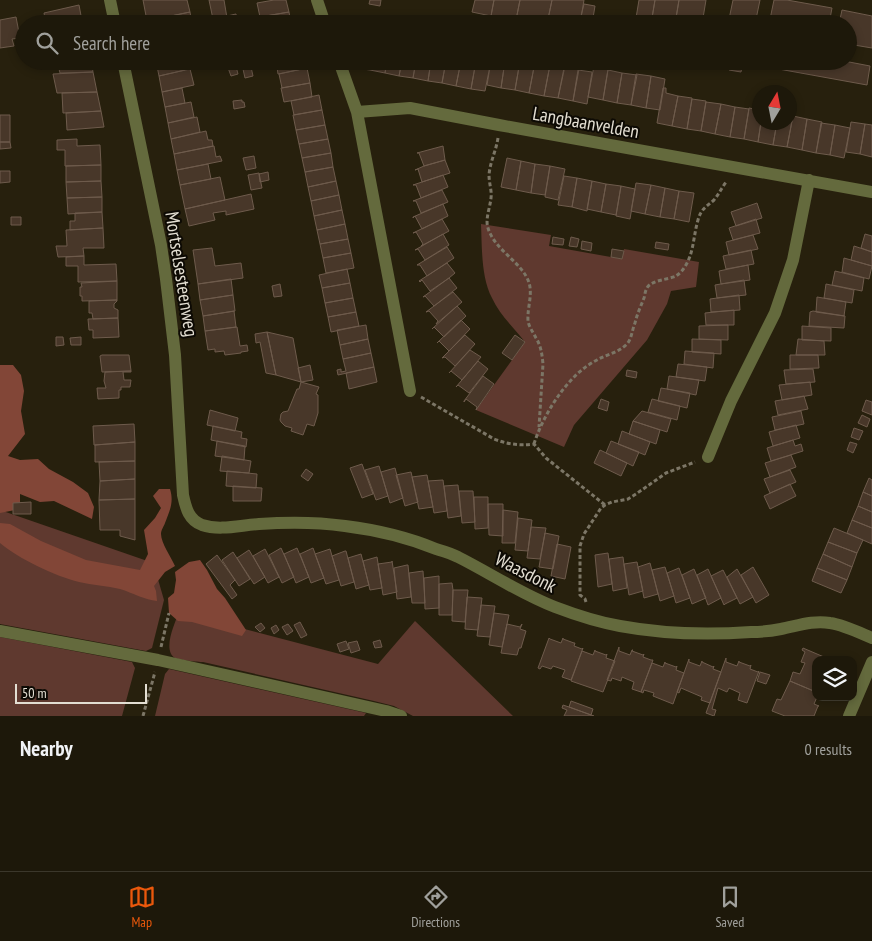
<!DOCTYPE html>
<html lang="en">
<head>
<meta charset="utf-8">
<style>
	body { margin:0; font-family:"PT Sans Narrow",sans-serif; background:#2a2518; color:#f1f3f6 }
	.controls { position:absolute; right:15px; bottom:15px; display:grid; overflow:hidden; border-radius:10px; box-shadow:0 2px 8px #0003 }
	.controls button { width:45px; height:45px; display:grid; place-items:center; padding:0; border:0; border-bottom:1px solid #3b372b; background:#1d180a; color:#f1f3f6; font:25px sans-serif }
	.compass { position:absolute; left:752px; top:85px; width:45px; height:45px; border-radius:50%; background:#1d180a; box-shadow:0 2px 8px #0003; rotate:10deg }
	.scale { position:absolute; left:15px; bottom:12px; width:132px; box-sizing:border-box; padding-left:5px; border:2px solid #e3ded2; border-top:0; font-size:14px; line-height:18px; white-space:nowrap; color:#e3ded2; -webkit-text-stroke:4px #0d0a04; paint-order:stroke }
	.list { margin:0; padding:0; list-style:none }
	h2 { display:flex; justify-content:space-between; align-items:center; height:65px; margin:0; padding:0 20px; font-size:21px }
	h2 small { font-size:16px; font-weight:400; color:#a0a09c }
	.icon { flex:none; width:28px; height:28px; fill:none; stroke:currentColor; stroke-width:2; stroke-linecap:round; stroke-linejoin:round }
	.map { position:relative; flex:none; width:872px; height:716px; overflow:hidden }
	.search { position:absolute; background:#1d180a; box-shadow:0 2px 8px #0003; left:15px; right:15px; top:15px; height:55px; display:flex; align-items:center; gap:12px; box-sizing:border-box; padding:0 18px; border-radius:28px; color:#a0a09c; font-size:19px }
	.sheet { height:155px; background:#1d180a }
	nav { display:flex; justify-content:space-around; align-items:center; box-sizing:border-box; height:70px; border-top:1px solid #3b372b; background:#1d180a; font-size:14px; color:#a0a09c }
	nav a { display:grid; justify-items:center; gap:2px }
	nav .on { color:#ea580c }
	.map>svg:first-child { display:block }
	.green { fill:#5f392f }
	.forest { fill:#824637 }
	.building { fill:#483729; stroke:#6e5b4c }
	.lines { fill:none; stroke-linecap:round; stroke-linejoin:round }
	.path { stroke:#7c7666; stroke-width:3; stroke-dasharray:4 2.5; stroke-linecap:butt }
	.minor { stroke:#646a3d; stroke-width:12 }
	.labels { text-anchor:middle; stroke-width:4; stroke-linejoin:round; paint-order:stroke }
	.street-label { font-size:19px; fill:#e3ded2; stroke:#0d0a04 }
</style>
</head>
<body>
<div class="map">
<svg width="872" height="716" viewBox="0 0 872 716">
	<rect width="100%" height="100%" fill="#27200d"/>
	<path class="green" d="M481,224L551,235L549,246L622,259L624,249L699,262L696,287L671,291L667,304L647,340L574,425L564,447L476,410L525,342C514,328 499,314 492,298C481,277 482,247 481,224Z
		M0,510L159,565L155,569L164,600L152,648L146,651L0,624Z
		M179,612L378,664L415,621L513,716H413L394,706L374,701L203,662C198,662 179,660 175,658C162,650 175,623 179,612Z
		M0,637L132,662L135,668L122,716H0Z
		M169,669L366,713L364,716H155L165,674Z"/>
	<path class="forest" d="M0,365H13L21,375L24,391L21,411L25,434L8,456L20,460L38,459L49,469L73,482L88,493L94,507L92,519L54,501L40,502L20,494V509L0,513Z
		M159,489H170C174,502 170,510 165,523C164,526 161,530 161,534C161,543 171,557 175,566L165,572L154,586L156,591L157,601C145,600 133,593 120,589C107,586 92,585 79,582C55,576 19,559 0,543V523L10,524L41,541L86,560L140,570L148,554L144,530L155,518L161,508L153,496Z
		M200,560L207,570L217,589L225,598L246,630L242,636L192,622L178,621L169,613L168,598L174,593L176,580L175,572L189,562Z"/>
	<path class="building" d="M143,0H187L190,12L147,21Z
		M209,0H224L228,24H214Z
		M274,0H286L289,12L260,17L257,3Z
		M370,0H381L380,6L369,4Z
		M475,0H494L491,16L472,12Z
		M494,0H520L516,20L491,16Z
		M520,0H552L547,24H535L516,20Z
		M552,0H584L580,24H547Z
		M639,0H655L651,24H635Z
		M655,0H679L675,24H651Z
		M679,0H706L702,24H675Z
		M733,0H760L755,24H728Z
		M774,0H787L832,8L829,24H769Z
		M584,4L595,6L593,18L581,16Z
		M79,5L82,21L68,24H46L44,13Z
		M842,10L872,16V48L848,44V24H839Z
		M190,12L192,24H148L147,21Z
		M289,12L291,24H262L260,17Z
		M236,14L237,22L228,24L227,16Z
		M485,16L498,19L497,24H483Z
		M16,17L20,38L12,39L14,46L0,48V20Z
		M57,61H91L93,72L60,73Z
		M156,61H183L185,70L159,76Z
		M276,61H305L307,68L278,74Z
		M356,61H372L370,70L355,68Z
		M372,61H387L385,73L370,70Z
		M387,61H402L399,76L385,73Z
		M402,61H416L413,78L399,76Z
		M416,61H431L428,81L413,78Z
		M431,61H446L442,83L428,81Z
		M446,61H461L456,86L442,83Z
		M461,61H476L471,89L456,86Z
		M476,61H491L485,91L471,89Z
		M491,61H505L501,88L487,85Z
		M505,61H520L515,90L501,88Z
		M520,61L535,62L529,93L515,90Z
		M730,61L743,62L741,72L729,70Z
		M749,61H762V66L748,63Z
		M762,61H844L870,66L867,85L762,66Z
		M535,62L550,65L544,96L529,93Z
		M235,63L238,74L231,76L227,65Z
		M550,65L564,68L558,98L544,96Z
		M565,66L579,69L573,101L558,98Z
		M594,66L608,69L603,100L588,97Z
		M251,67L253,76L245,78L243,69Z
		M307,68L310,83L282,88L279,74Z
		M190,69L194,85L162,92L159,76Z
		M578,70L592,72L587,104L573,101Z
		M608,70L622,73L617,103L603,100Z
		M93,72L97,92L57,93L53,74Z
		M622,73L637,75L631,105L617,103Z
		M636,74L651,76L646,108L631,105Z
		M651,76L665,79L660,110L646,108Z
		M310,83L312,97L284,102L281,88Z
		M182,88L185,103L165,107L162,92Z
		M663,88H666V93L678,96L672,126L657,123Z
		M97,92L101,111L63,113L62,93Z
		M319,95L322,110L294,115L291,101Z
		M678,96L692,98L687,129L672,126Z
		M692,99L706,101L701,131L687,129Z
		M242,100V102H244L245,107L234,109L233,101Z
		M191,102L194,117L168,123L165,107Z
		M706,102L721,104L715,134L701,131Z
		M721,104L735,107L730,137L715,134Z
		M735,107L749,109L744,139L730,137Z
		M749,108L760,110V122H761L758,142L744,139Z
		M322,110L325,125L296,130L293,115Z
		M101,111L104,127L67,130L66,113Z
		M0,115H10V142H0Z
		M790,116H793L787,147L773,145L777,122H790Z
		M793,116L807,119L802,150L787,147Z
		M197,117L200,132L171,139L168,123Z
		M807,119L822,122L816,153L802,150Z
		M761,122H777L773,145L758,142Z
		M851,122L865,124L860,154L846,152Z
		M821,123L835,125L830,155L816,153Z
		M865,124L872,125V157L860,154Z
		M325,125L328,139L299,144L296,130Z
		M835,125L850,128L844,158L830,155Z
		M206,131L208,140H212L213,146L174,154L171,139Z
		M77,139V146L100,145L101,165L65,166V150H57V140Z
		M328,139L331,153L302,158L299,144Z
		M0,142H10L11,148L0,149Z
		M214,146L216,157L220,156L222,161L177,170L174,154Z
		M443,146L445,160L424,166L419,153H417Z
		M331,153L333,167L305,172L302,158Z
		M254,156L256,168L246,170L243,158Z
		M507,158L521,161L516,190L501,187Z
		M445,160L450,173L422,182L418,169L415,170L424,166Z
		M521,161L535,164L531,193L516,190Z
		M208,164L211,179L180,185L177,170Z
		M535,164L550,166L545,195L531,193Z
		M101,165V181L66,182V166Z
		M550,166L565,169L558,200L545,197Z
		M333,167L336,181L308,187L305,172Z
		M0,171H10V182L0,183Z
		M268,172L269,180L260,182L259,174Z
		M259,173L262,188L251,190L248,175Z
		M443,175L448,187L421,198L416,185H413Z
		M564,176L577,178L572,207L558,205Z
		M220,177L225,200L185,209L180,185Z
		M577,178L592,181L587,211L572,207Z
		M101,181L102,197L67,198L66,182Z
		M336,181L339,195L311,201L308,187Z
		M592,181L606,184L601,212L587,209Z
		M636,183L651,185L645,214L631,211Z
		M606,184L621,186L616,215L601,212Z
		M651,185L665,188L660,217L645,214Z
		M621,186L635,189L630,219L616,216Z
		M665,188L679,191L674,219L660,217Z
		M442,190L448,202L421,213L416,201H413Z
		M679,191L694,193L689,222L674,219Z
		M251,194L254,209L226,215V211L213,213L215,220L189,226L185,209Z
		M339,195L342,210L314,216L311,201Z
		M102,197V212L68,214L67,198Z
		M757,203L762,218L736,226L731,212Z
		M443,204L448,216L422,229L415,216L413,218V217Z
		M342,210L345,224L317,230L314,216Z
		M102,212L103,228L70,230V221H75V213Z
		M11,217H21V225H11Z
		M442,219L449,231L421,246L423,244L416,232L413,233Z
		M756,219L760,233L733,240L729,228Z
		M345,224L348,239L320,244L317,230Z
		M103,228L104,248H83L84,256L58,257L56,246H67L66,230Z
		M443,234L449,245L425,260L418,249L415,250Z
		M865,234L872,236V252L861,248Z
		M753,235L758,249L729,255L726,242Z
		M553,237L564,239L563,245L552,244Z
		M571,237L579,239L577,247L569,246Z
		M348,239L351,253L323,258L320,244Z
		M582,241L592,243L591,251L581,249Z
		M656,242L669,244L668,250L655,248Z
		M854,246L872,252V266L851,260Z
		M447,247L454,258L427,276L420,265H417Z
		M212,248L215,266L241,263L243,278L198,284L193,250Z
		M612,249L624,251L622,259L611,257Z
		M751,250L754,264L726,269L723,256Z
		M351,253L354,268L326,273L323,258Z
		M84,256V265L116,264L117,281L78,282V266H66V257Z
		M844,258L872,266L869,279L842,272Z
		M447,263L455,273L449,278L430,291L422,280L420,282L419,281Z
		M748,265L750,280L721,284L719,271Z
		M347,269L350,283L322,288L319,275Z
		M835,271L864,278L862,291L832,285Z
		M449,278L457,288L434,306L425,296L423,297Z
		M231,279L233,295L200,300L198,284Z
		M744,280L746,295L717,298L715,285Z
		M117,281V300L82,301V296H80V287H82L81,283Z
		M350,283L353,298L325,303L322,288Z
		M280,284L282,296L274,297L272,286Z
		M826,284L854,290L852,303L824,298Z
		M453,292L462,302L436,324L438,321L429,311L426,312Z
		M233,295L235,311L203,316L200,300Z
		M739,295L740,310L711,312L710,299Z
		M817,297L846,302L844,316L816,312Z
		M353,298L356,312L328,317L325,303Z
		M117,300V301L114,304V308L118,310V318L93,319L92,313H89V301Z
		M457,306L466,316L444,337L434,327L432,329Z
		M734,310V325H706L705,313Z
		M234,311L236,327L205,331L203,316Z
		M813,311L845,316L844,328L809,326L810,312Z
		M356,312L359,326L331,332L328,317Z
		M118,318L119,337L93,338V330H89L88,319Z
		M461,320L470,329L449,351L439,341L437,343Z
		M366,325L368,339L340,345L337,330Z
		M728,325V340L699,339V326Z
		M802,326L831,328V341L802,340Z
		M237,327L240,346L247,345L248,351L241,352V353L225,355L224,351L215,352V349L208,350L205,331Z
		M267,332L293,338L301,382L276,375Z
		M267,332L276,375L266,373L260,342L256,343L255,334Z
		M465,335L475,344L455,366L445,357L442,358Z
		M515,335L525,342L512,360L502,353Z
		M56,337H63L64,345L56,346Z
		M81,337V345H71L70,338Z
		M368,339L371,353L343,359L340,345Z
		M692,339L721,340V354L692,352Z
		M798,339L824,341L825,355H796Z
		M470,350L481,357L462,380L451,371L449,373Z
		M685,351L714,353L713,368L684,364Z
		M371,353L374,367L338,375L337,370L341,369V372L346,371L343,359Z
		M102,355H129L131,371L102,372L100,356Z
		M790,355H818L819,368L790,369Z
		M478,361L488,369L469,393L458,385L456,387Z
		M678,364L707,367L705,381L676,377Z
		M310,365L313,380L301,382L298,368Z
		M374,367L377,382L349,389L346,373Z
		M813,369L815,382L786,384L784,370Z
		M627,370L637,372L636,378L626,376Z
		M131,371V372H123L124,380H131L130,387H121V390H119V398L98,399L97,388H106L104,381L105,372Z
		M483,376L494,384L476,410L477,407L466,399L464,402V401Z
		M669,376L699,380L696,395L667,389Z
		M301,382L319,387L316,394L318,395V413L314,426L307,424L303,435L291,431L292,428L285,426L281,422L280,420L281,414L283,412L288,411L297,389H299Z
		M810,382L812,395L782,400L779,385Z
		M661,388L690,393L687,408L658,401Z
		M804,396L808,409L778,415L775,401Z
		M601,399L609,402L607,411L598,408Z
		M652,399L680,406L677,420L648,412Z
		M866,400L872,402V415L862,411Z
		M210,410L238,418L235,431L207,425Z
		M642,411L671,419L667,432L633,421Z
		M801,411L804,424L775,430L772,417Z
		M862,415L870,419L867,427L858,423Z
		M633,421L660,430L656,444L629,434Z
		M134,424L135,442L94,445L93,426Z
		M796,425L800,438L773,446L769,432Z
		M213,426L242,432L241,438L247,439L246,447L211,440Z
		M854,428L863,431L859,440L851,437Z
		M622,431L650,442L645,455L618,444Z
		M793,440L795,446L801,444L803,451L771,461L767,448Z
		M217,441L245,446L244,460L215,456Z
		M611,441L639,452L633,466L606,453Z
		M135,442V461L95,462V445Z
		M850,442L857,444L853,453L847,450Z
		M600,450L627,463L621,476L594,463Z
		M791,455L796,467L770,477L765,463Z
		M222,456L251,461L249,473L220,471Z
		M135,461V479L100,481L99,462Z
		M362,464L373,494L362,498L350,468Z
		M379,466L388,496L376,500L365,470Z
		M395,468L403,498L390,503L381,472Z
		M306,469L313,474L308,481L301,476Z
		M790,470L796,482L770,493L764,479Z
		M227,471L257,474L256,488L226,486Z
		M411,472L418,502L405,506L396,475Z
		M427,475L433,507L419,509L412,477Z
		M869,478L872,480V496L863,492Z
		M135,479V499L99,500L100,481Z
		M443,480L447,511L434,513L428,481Z
		M790,484L796,496L770,509L764,496Z
		M458,485L461,516L448,518L444,486Z
		M233,486L262,488L261,501H233Z
		M459,491H473L475,522L462,523Z
		M863,492L872,496V512L858,506Z
		M474,497H488V528L475,529Z
		M135,499V540L120,536V530H100L99,500Z
		M31,502V514H13V503Z
		M488,504H503V536L489,535Z
		M858,506L872,512V528L852,520Z
		M503,510L518,512L515,543H502Z
		M518,518L532,520L528,551L515,550Z
		M852,520L872,528V544L847,533Z
		M531,527L546,528L540,559L527,558Z
		M834,528L863,540L857,553L828,542Z
		M545,533L559,536L553,569L539,567Z
		M828,542L857,553L852,567L823,554Z
		M557,544L571,547L565,579L551,576Z
		M281,548L294,577L282,583L269,555Z
		M297,548L309,577L296,583L284,554Z
		M313,548L324,578L311,583L300,554Z
		M265,549L279,577L268,583L253,556Z
		M330,549L339,580L326,584L315,554Z
		M249,550L265,577L254,584L237,558Z
		M345,551H346L354,582L341,586L332,556Z
		M233,552L250,579L239,586L222,560Z
		M608,553L612,584L598,587L595,555Z
		M361,554L369,585L356,589L348,558Z
		M823,554L852,567L847,580L817,568Z
		M217,555L235,580L230,585L237,595L232,599L206,564Z
		M377,557L382,588L370,590L363,561Z
		M623,557L627,588L613,591L609,559Z
		M392,561L397,592L383,595L378,564L392,562Z
		M637,562L643,591L629,595L624,564Z
		M650,563L658,594L644,598L638,567Z
		M407,565H408L411,597L397,599L394,568Z
		M665,567L674,596L660,601L652,570Z
		M753,567L769,595L756,603L741,575Z
		M679,568L690,598L676,603L667,573Z
		M817,568L847,580L841,593L812,581Z
		M694,569L706,598L692,604L682,575Z
		M708,569L721,598L708,605L697,575Z
		M737,569L753,597L740,604L727,577Z
		M723,570L737,598L725,604L724,605L711,576Z
		M423,571L425,603H412L409,573Z
		M439,576V608L425,609L424,578Z
		M452,583L453,590L452,615H439V584Z
		M453,590H468L465,622L452,621Z
		M467,597L482,598L478,630L465,629Z
		M481,605L495,606L490,637L477,636Z
		M494,613L509,615L502,647L489,645Z
		M300,622L307,635L301,638L294,625Z
		M261,623L265,628L260,632L255,627Z
		M288,624L293,631L287,635L282,627Z
		M507,624L520,627L522,624L520,629L526,631L521,648H519L517,655L501,653Z
		M276,625L279,630L274,634L271,628Z
		M549,638L550,639L561,643L563,638V639L574,643H575L574,646L582,649L583,648L571,680L562,677L565,670L553,666L551,669L542,666L540,669L538,668Z
		M380,640L382,647L375,648L373,642Z
		M346,641L349,649L340,652L337,644Z
		M357,641L360,650L351,653L348,643Z
		M619,647V651L630,655L632,650H633L632,651L643,655L644,654L643,657L651,660H653L641,692L632,689L634,682L622,677L621,681L612,678L611,681L607,680Z
		M803,648L831,660H816V692L790,681L793,672L800,674L805,663L801,662L805,652L802,650Z
		M595,650V651L606,655L607,654L606,658L615,661L603,692L571,681L582,651L593,655Z
		M726,658V662L737,666L739,661V662L750,666L751,665L750,669L758,672L759,671L747,703L738,700L740,693L729,688L727,692L718,688L712,709L716,710L714,716L706,713Z
		M689,659V662L700,666L702,661V662L713,667L714,666L713,669L721,672L710,703L701,700L702,697L681,688L679,693L677,692Z
		M665,662V663L676,667L677,666L676,670L684,673L673,704L653,696L654,693L644,690L643,693L641,692L652,663L663,667Z
		M760,672L770,675L766,684L757,681Z
		M790,681L816,692V697H817L814,704L819,706H818L814,716H785L772,711L777,699L781,700Z
		M571,701L593,709L591,715L569,707Z
		M563,705L569,707L594,716H564L567,710L562,708Z"/>
	<g class="lines">
		<path class="path" d="M498,138C496,151 490,162 489,175C489,183 492,191 491,198C490,208 485,219 488,228C494,248 516,259 526,276C535,291 527,305 528,321C529,327 533,332 536,338C541,346 542,354 543,364L539,427
			M421,397L494,439C507,444 519,446 534,444L546,458L605,505
			M534,444C543,415 568,374 597,360C607,354 618,353 627,344C632,338 632,330 635,323C637,314 641,306 644,298C645,295 645,292 646,290C649,280 667,280 676,276C679,274 682,271 684,268C694,254 693,237 698,220C701,209 706,207 714,200C719,194 722,187 727,181
			M586,602L585,599L580,595V546L584,534L601,508L605,505L612,502L628,499L636,494L666,473L695,462
			M161,647L169,613
			M143,716L155,672"/>
		<path class="minor" d="M110,0L115,24
			M317,0L325,24
			M123,61L161,245L166,279L175,355L183,495C186,509 189,520 202,525C220,531 241,525 259,524C287,522 317,522 345,526C377,530 407,537 436,549C443,551 451,553 458,557C490,573 521,594 555,607C576,615 597,622 620,626C663,634 707,635 751,632C761,632 771,631 781,629C797,626 813,620 830,623C844,625 858,632 872,638
			M339,61L357,112L410,391
			M357,112L410,108L499,125L872,192
			M708,457L731,401L775,313L793,260L809,180
			M0,631L158,660L386,711L401,716
			M849,716L872,662"/>
	</g>
	<g class="labels">
		<g class="street-label">
			<text transform="translate(586 122) rotate(10)" y="7">Langbaanvelden</text>
			<text transform="translate(182 274) rotate(81)" y="7">Mortselsesteenweg</text>
			<text transform="translate(526 572) rotate(27)" y="7">Waasdonk</text>
		</g>
	</g>
</svg>
<div class="controls">
<button><svg class="icon" aria-label="layers" viewBox="0 0 24 24"><path d="M12 4l9 5-9 5-9-5zM3 14l9 5 9-5"/></svg></button>
</div>
<svg class="compass" viewBox="-18 -18 36 36"><path d="M0-13l5 13h-10z" fill="#e53935"/><path d="M0 13l5-13h-10z" fill="#a0a09c"/></svg>
<div class="scale">50 m</div>
<div class="search"><svg class="icon" aria-label="search" viewBox="0 0 24 24"><circle cx="10" cy="10" r="6"/><path d="M15 15l6 6"/></svg>Search here</div>
</div>
<section class="sheet">
<h2>Nearby<small>0 results</small></h2>
<ul class="list">
</ul>
</section>
<nav>
<a class="on"><svg class="icon" aria-label="map" viewBox="0 0 24 24"><path d="M3 6l6-2 6 2 6-2v14l-6 2-6-2-6 2zM9 4v14M15 6v14"/></svg>Map</a>
<a><svg class="icon" aria-label="directions" viewBox="0 0 24 24"><path d="M12 3l9 9-9 9-9-9zM9 14v-3h6M13 9l2 2-2 2"/></svg>Directions</a>
<a><svg class="icon" aria-label="saved" viewBox="0 0 24 24"><path d="M7 4h10v16l-5-4-5 4z"/></svg>Saved</a>
</nav>
</body>
</html>
